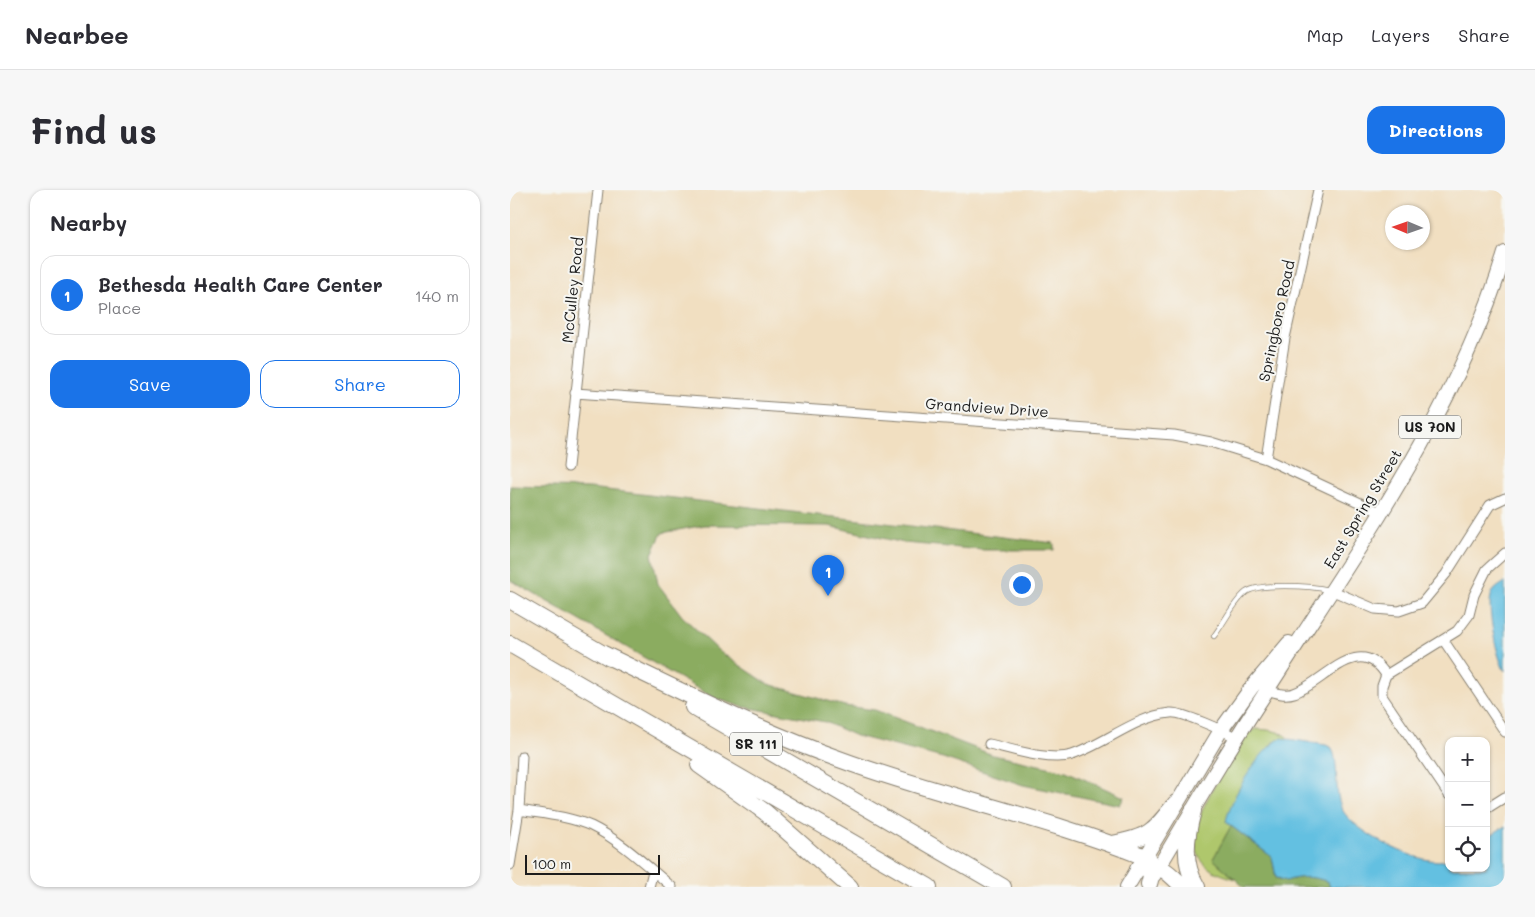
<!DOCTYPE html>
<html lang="en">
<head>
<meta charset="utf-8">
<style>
	body { margin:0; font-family:Mali,sans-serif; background:#f7f7f7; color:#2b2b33 }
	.controls { position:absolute; right:15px; bottom:15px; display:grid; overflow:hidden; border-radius:10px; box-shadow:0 1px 4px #0004 }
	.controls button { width:45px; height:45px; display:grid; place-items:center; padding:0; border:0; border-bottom:1px solid #e1e1e2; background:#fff; color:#2b2b33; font:25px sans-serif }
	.compass { position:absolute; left:875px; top:15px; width:45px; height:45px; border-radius:50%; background:#fff; box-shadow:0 1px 4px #0004; rotate:272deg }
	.scale { position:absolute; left:15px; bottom:12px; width:135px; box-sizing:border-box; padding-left:5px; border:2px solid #1c1c1c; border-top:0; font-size:14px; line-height:18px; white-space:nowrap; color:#1c1c1c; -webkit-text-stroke:4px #f6f6f2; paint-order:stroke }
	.you { position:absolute; left:511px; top:394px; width:18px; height:18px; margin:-12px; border:4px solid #fff; border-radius:50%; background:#1a73e8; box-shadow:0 0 0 8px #1a73e833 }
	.badge { display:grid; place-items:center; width:32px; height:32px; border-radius:50%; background:#1a73e8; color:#fff; font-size:16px; font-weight:700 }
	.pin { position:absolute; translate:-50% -41px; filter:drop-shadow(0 1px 2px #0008) }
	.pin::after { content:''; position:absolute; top:26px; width:18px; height:15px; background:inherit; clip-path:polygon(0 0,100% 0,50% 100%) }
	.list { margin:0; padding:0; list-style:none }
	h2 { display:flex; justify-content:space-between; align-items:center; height:65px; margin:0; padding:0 20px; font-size:21px }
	h2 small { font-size:16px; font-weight:400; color:#7c7c81 }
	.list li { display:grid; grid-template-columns:32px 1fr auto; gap:15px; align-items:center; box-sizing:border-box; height:80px; margin:0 10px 10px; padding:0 10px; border:1px solid #e1e1e2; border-radius:15px }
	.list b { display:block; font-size:19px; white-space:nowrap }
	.list p { margin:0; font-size:16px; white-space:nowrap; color:#7c7c81 }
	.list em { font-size:16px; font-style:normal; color:#7c7c81 }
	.actions { display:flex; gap:10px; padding:15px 20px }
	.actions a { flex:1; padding:11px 0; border:1px solid #1a73e8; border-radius:15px; text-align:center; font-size:18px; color:#1a73e8 }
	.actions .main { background:#1a73e8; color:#fff }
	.icon { flex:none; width:28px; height:28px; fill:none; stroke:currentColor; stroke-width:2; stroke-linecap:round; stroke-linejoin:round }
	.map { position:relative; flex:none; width:995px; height:697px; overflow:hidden; border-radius:15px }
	header { display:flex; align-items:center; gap:30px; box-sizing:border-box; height:70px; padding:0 25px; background:#fff; border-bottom:1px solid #e1e1e2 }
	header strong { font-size:24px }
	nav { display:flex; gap:28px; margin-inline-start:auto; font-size:18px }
	.intro { display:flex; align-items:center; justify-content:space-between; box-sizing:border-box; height:120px; padding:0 30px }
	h1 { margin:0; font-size:35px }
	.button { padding:12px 22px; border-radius:15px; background:#1a73e8; color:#fff; font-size:18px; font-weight:700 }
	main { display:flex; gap:30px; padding:0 30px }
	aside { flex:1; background:#fff; border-radius:15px; box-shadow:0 1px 4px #0004 }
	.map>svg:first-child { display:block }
	.green { fill:#afc76c; stroke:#667244 }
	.forest { fill:#8bac60; stroke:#54643e }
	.water { fill:#63c0e1; stroke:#406e7e }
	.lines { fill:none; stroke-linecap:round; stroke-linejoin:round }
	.lane-casing { stroke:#867e6e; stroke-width:6 }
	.street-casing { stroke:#867e6e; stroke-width:11 }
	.primary-casing { stroke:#867e6e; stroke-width:16 }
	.highway-casing { stroke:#867e6e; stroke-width:18 }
	.lane { stroke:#fff; stroke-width:4.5 }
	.street { stroke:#fff; stroke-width:9 }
	.primary { stroke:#fff; stroke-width:14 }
	.highway { stroke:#fff; stroke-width:16 }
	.labels { text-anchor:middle; stroke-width:4; stroke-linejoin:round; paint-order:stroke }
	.shield { fill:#f6f6f2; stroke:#5d5d5c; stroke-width:1 }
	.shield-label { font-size:14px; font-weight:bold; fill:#1c1c1c }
	.street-label { font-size:15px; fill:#1c1c1c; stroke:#f6f6f2 }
</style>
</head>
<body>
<header>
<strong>Nearbee</strong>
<nav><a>Map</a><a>Layers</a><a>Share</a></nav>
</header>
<div class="intro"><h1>Find us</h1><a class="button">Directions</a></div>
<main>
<aside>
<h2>Nearby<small></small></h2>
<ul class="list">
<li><span class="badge">1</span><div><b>Bethesda Health Care Center</b><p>Place</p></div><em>140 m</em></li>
</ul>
<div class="actions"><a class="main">Save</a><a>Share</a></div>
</aside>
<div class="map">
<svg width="995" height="697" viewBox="0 0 995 697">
	<rect width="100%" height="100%" fill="#f6f6f2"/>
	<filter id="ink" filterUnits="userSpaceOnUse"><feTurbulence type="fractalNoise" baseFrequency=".02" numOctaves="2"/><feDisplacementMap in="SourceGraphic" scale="10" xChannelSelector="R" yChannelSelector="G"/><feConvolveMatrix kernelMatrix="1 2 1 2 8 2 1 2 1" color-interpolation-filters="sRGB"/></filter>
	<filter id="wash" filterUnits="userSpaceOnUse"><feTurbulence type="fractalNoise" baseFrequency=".0096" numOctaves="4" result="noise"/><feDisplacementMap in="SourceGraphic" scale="20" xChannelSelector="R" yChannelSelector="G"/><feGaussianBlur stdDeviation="1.12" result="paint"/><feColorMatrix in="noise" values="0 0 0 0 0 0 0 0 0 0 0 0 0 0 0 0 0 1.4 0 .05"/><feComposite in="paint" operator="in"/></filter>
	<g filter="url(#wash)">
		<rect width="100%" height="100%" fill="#f1dfc1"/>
		<path class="green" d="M746,539C757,540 771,540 779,549L763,552L743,577L716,632L721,636L703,669L725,689C713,685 700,682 692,671C667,638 720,574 737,544Z"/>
		<path class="forest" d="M0,296L80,298L544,353V360H473L394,353L319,336L195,335L152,343L142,364L148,394L172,426L210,462L258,494L335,516L365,520L483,565L556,581L614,607L610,615L513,595L433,568L346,546L315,532L230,516L204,508L0,390Z
			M721,636L762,667L766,688L776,691C790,686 804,686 818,692L820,697H734L703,669Z"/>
		<path class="water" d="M995,392V481C987,470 977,419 981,406C983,399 989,396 995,392Z
			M772,548L816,555L822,558C830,576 823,600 832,619C842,641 915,680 939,669V678H976V648L995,636V697H820L818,692C804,686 790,686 776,691L766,687L762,667L716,632C719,610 751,556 772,548Z"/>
	</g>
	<g filter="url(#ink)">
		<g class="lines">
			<g class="lane-casing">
				<path id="lane" d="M704,446C714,433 722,415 734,404C745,392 803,396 819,400"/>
			</g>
			<g class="street-casing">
				<path id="street" d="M65,203L664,245L701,252L756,269L872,323
					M756,269L775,148L808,0
					M58,277L88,0
					M823,401L865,419L889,421L912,413L936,384L980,315L995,308
					M934,451L995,542
					M876,485L872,496V506L939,605
					M757,500C766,503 775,506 784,503C813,494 849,441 876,485L947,441L959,425L964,405L977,379L995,363
					M479,554C501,559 540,572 562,565C595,554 624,527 660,523C671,521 716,542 727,548
					M976,619L995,607
					M9,620C33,624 59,626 81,636C110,650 137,676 162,697
					M0,675L9,620L12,566
					M139,697L143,681"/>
			</g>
			<g class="primary-casing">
				<path id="primary" d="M644,685C679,626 714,566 752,508C843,365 945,227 995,63
					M617,697L711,540L742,497L779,453"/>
			</g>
			<g class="highway-casing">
				<path id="highway" d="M0,410L100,468
					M0,454L419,697
					M91,463C169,500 247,540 329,569C429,606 535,627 635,667C644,673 642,684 639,694
					M183,517L493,697
					M189,575L255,622L340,697
					M683,621C676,647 672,673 687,697
					M602,654C640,647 643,642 666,613
					M628,679C646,667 661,685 673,697"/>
			</g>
			<use href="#lane" class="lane"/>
			<use href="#street" class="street"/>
			<use href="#primary" class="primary"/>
			<use href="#highway" class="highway"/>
		</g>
	</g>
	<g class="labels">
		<g class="shield">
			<rect x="889" y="225.5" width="62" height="23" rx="4"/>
			<rect x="220" y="542.5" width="52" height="23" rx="4"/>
		</g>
		<g class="shield-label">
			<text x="920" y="242">US 70N</text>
			<text x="246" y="559">SR 111</text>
		</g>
		<g class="street-label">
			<text transform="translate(63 100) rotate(-84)" y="5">McCulley Road</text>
			<text transform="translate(767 131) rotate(-78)" y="5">Springboro Road</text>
			<text transform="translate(477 218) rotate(4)" y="5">Grandview Drive</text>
			<text transform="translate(853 319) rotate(-59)" y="5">East Spring Street</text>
		</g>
	</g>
</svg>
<div class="controls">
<button>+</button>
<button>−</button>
<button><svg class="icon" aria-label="locate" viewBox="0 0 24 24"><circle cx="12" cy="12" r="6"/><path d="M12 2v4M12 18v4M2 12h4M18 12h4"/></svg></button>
</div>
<svg class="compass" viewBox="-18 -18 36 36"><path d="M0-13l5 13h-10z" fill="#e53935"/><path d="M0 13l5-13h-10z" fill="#7c7c81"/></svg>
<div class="scale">100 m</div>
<div class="you"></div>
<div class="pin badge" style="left:318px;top:406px">1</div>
</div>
</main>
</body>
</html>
